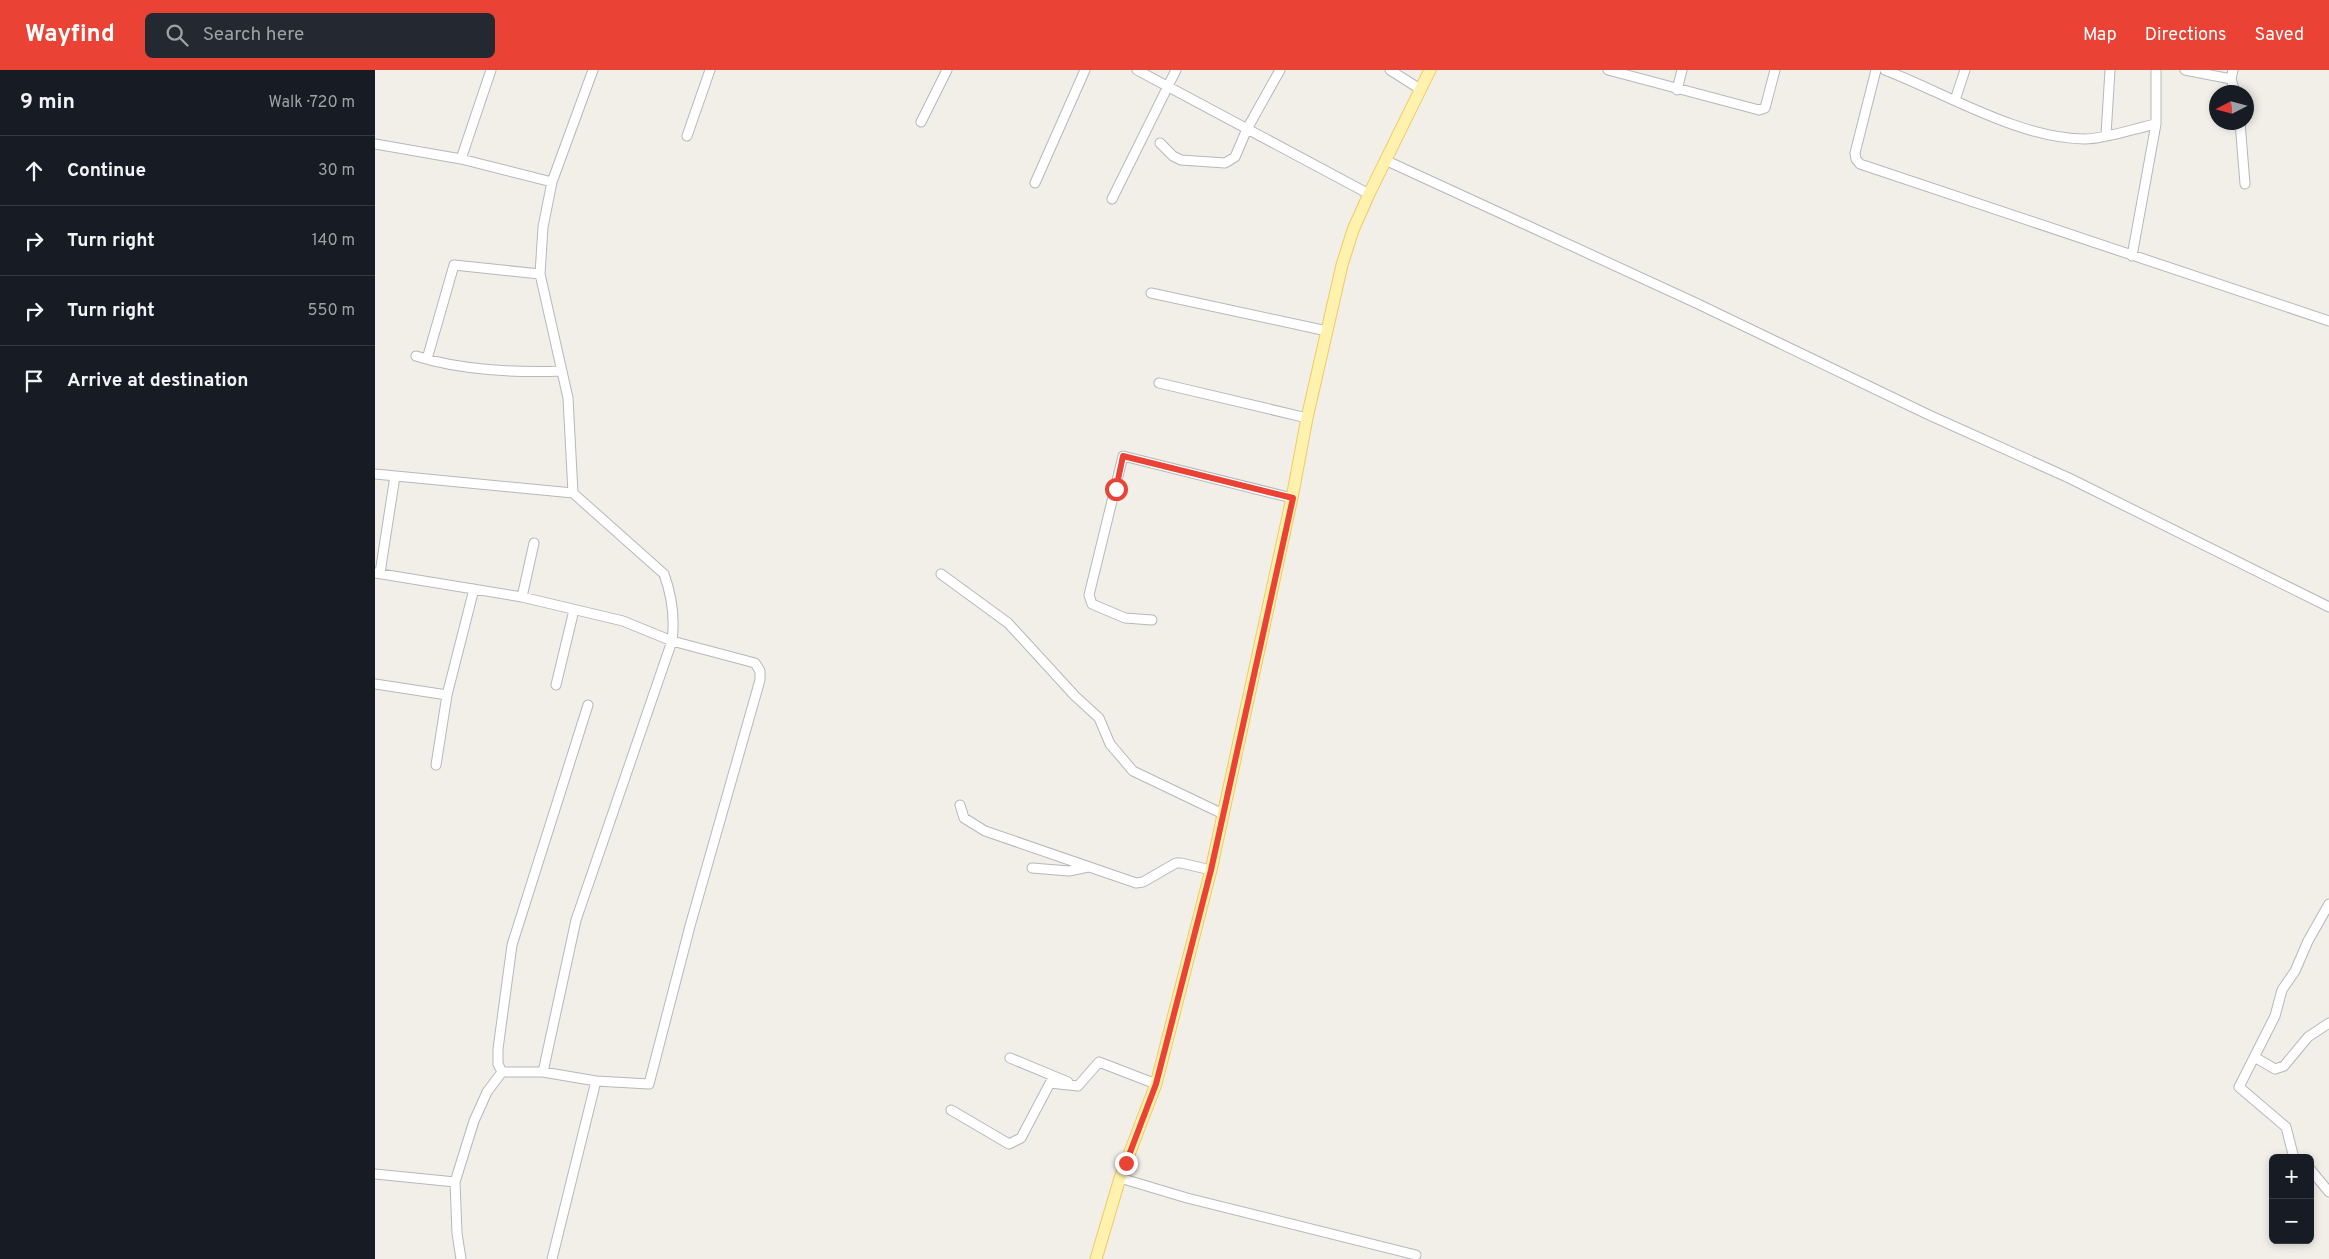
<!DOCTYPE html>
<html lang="en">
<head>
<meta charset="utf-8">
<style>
	body { margin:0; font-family:Overpass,sans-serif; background:#242831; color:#f1f3f6 }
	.controls { position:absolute; right:15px; bottom:15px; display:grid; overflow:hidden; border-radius:8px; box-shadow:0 2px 8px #0003 }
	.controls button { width:45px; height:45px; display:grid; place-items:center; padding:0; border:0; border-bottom:1px solid #363941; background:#171b24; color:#f1f3f6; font:25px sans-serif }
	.compass { position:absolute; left:1834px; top:15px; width:45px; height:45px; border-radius:50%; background:#171b24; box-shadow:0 2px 8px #0003; rotate:264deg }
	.stop { position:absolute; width:15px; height:15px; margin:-11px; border:4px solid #ea4335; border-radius:50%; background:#fff }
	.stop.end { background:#ea4335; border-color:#fff; box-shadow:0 1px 5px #0008 }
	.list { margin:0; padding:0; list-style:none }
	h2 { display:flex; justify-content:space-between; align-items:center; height:65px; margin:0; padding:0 20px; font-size:21px }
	h2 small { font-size:16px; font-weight:400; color:#9ea1a6 }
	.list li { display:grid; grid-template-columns:32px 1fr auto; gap:15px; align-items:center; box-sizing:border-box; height:70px; padding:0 20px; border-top:1px solid #363941 }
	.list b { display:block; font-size:19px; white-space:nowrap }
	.list em { font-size:16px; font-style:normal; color:#9ea1a6 }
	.icon { flex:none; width:28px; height:28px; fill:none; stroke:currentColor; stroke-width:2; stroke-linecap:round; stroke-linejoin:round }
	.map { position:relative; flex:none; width:1954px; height:1189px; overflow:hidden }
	header { display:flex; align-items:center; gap:30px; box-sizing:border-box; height:70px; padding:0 25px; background:#ea4335; color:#fff }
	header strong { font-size:24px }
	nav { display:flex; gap:28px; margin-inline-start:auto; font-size:18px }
	.search { width:350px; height:45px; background:#242831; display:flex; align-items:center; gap:12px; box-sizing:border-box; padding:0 18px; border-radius:8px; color:#9ea1a6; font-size:19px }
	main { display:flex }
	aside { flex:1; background:#171b24 }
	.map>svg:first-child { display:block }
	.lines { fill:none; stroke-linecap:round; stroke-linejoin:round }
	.minor-casing { stroke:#b5b8bc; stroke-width:11 }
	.major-casing { stroke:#f2c960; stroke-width:13 }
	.minor { stroke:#fff; stroke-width:9 }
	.major { stroke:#fff2af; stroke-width:11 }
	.route { stroke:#ea4335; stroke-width:6 }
</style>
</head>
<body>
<header>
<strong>Wayfind</strong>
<div class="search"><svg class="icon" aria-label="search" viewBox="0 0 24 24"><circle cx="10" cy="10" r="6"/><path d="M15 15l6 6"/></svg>Search here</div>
<nav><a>Map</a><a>Directions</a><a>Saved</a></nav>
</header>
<main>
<aside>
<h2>9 min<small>Walk · 720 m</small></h2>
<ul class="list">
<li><svg class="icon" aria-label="ahead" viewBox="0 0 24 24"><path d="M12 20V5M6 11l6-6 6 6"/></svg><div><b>Continue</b></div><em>30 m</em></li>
<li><svg class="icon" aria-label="right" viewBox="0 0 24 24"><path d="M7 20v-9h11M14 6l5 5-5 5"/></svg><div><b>Turn right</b></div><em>140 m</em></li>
<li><svg class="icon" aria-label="right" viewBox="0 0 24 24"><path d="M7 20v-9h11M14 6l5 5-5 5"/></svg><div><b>Turn right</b></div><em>550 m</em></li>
<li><svg class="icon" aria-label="arrive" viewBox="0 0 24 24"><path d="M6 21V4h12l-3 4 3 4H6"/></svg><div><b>Arrive at destination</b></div></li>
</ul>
</aside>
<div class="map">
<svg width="1954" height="1189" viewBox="0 0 1954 1189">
	<rect width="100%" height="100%" fill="#f1efe8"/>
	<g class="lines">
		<g class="minor-casing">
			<path id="minor" d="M762,0L994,124
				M1015,0L1045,19
				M1233,0L1384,40L1390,38L1400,0
				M1501,0L1480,83L1481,89L1485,94L1954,251
				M1510,0C1570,23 1645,69 1710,69C1730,69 1761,58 1781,54
				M1810,0L1856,9
				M1858,0L1856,9L1860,22
				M1302,20L1307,0
				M1580,30L1590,0
				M546,52L572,0
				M1865,52L1870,114
				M1731,65L1735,0
				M312,66L335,0
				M785,73L798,86L806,90L850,93L860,87L872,59L905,0
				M0,74L86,89L177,112
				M86,89L116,0
				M1010,90L1321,233L1554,345L1694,408L1954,537
				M660,113L710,0
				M737,129L801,0
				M1757,186L1781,54V0
				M776,223L952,261
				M41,286C84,300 142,303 187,301
				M52,289L79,195L165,204
				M784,313L932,348
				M0,404L198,423L289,504C297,526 300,548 297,571L201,850L168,1002
				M198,423L193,328L165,204L168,157L177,112L218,0
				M0,503L147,527L248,551L297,571L380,593L385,601V610L315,856L274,1014L221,1011L168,1002H127L112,1022L99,1051L80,1112L82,1163L86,1189
				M5,503L20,406
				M566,504L633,553L700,626L724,648L735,674L758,701L848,744
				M147,527L159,473
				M777,550L750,548L717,534L714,525L748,386L917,428
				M0,614L72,625
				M181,615L199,540
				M61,695L72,625L99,519
				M585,735L589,748L610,761L761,813L768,812L801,793H806L836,800
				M657,798L694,801L713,797
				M635,988L693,1012
				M1881,988L1900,999L1909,996L1933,967L1954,953
				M127,1002L123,994V979L137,875L213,635
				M576,1040L634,1074L646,1068L675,1013L703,1016L724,992L781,1014
				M1919,1088L1911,1057L1864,1017L1900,946L1907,920L1920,901L1933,871L1954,834
				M1935,1099L1954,1122
				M0,1104L80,1112
				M745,1108L812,1128L1041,1185
				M177,1189L221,1011"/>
		</g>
		<g class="major-casing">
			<path id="major" d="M721,1189L745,1108L781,1014L836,800L917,428L932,348L967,195L978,160L994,124L1055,0"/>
		</g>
		<use href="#minor" class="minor"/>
		<use href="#major" class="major"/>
	</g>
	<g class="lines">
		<path class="route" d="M741,419L748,386L918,428L836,800L781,1014L751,1093"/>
	</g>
</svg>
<div class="controls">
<button>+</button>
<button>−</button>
</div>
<svg class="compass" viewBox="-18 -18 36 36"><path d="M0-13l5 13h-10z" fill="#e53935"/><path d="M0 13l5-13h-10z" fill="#9ea1a6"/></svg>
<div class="stop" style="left:741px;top:419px"></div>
<div class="stop end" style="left:751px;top:1093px"></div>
</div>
</main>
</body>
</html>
